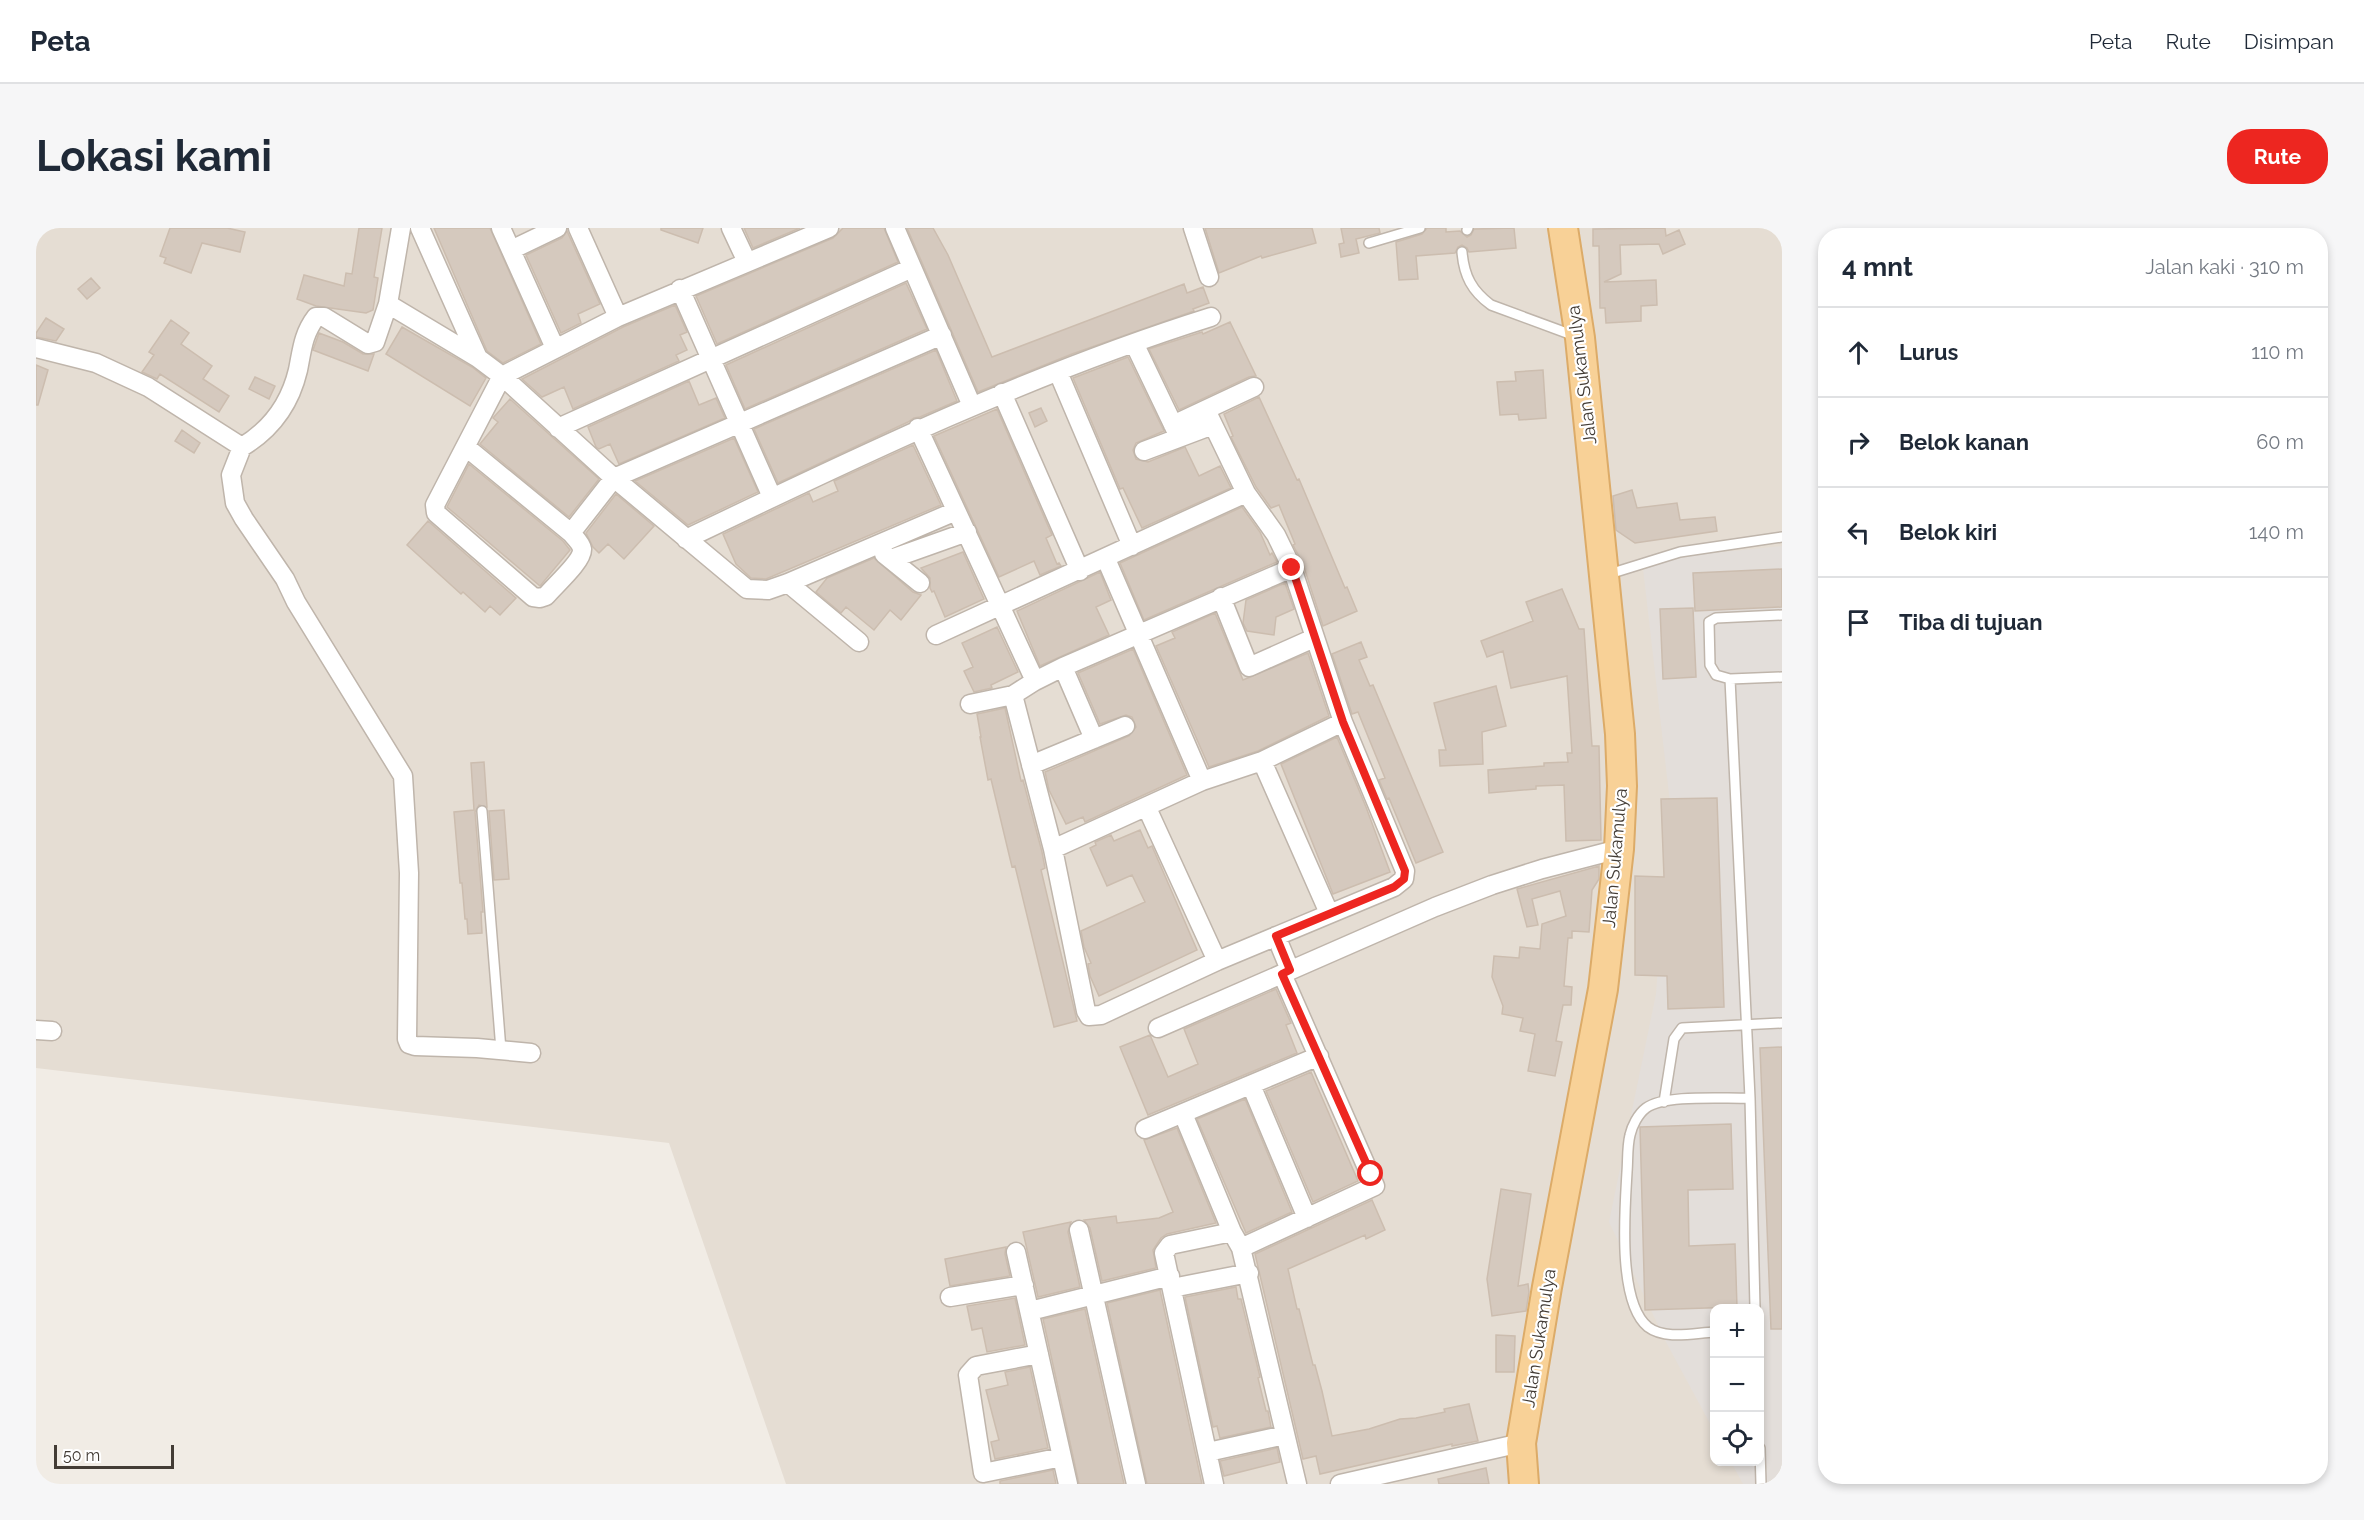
<!DOCTYPE html>
<html lang="id">
<head>
<meta charset="utf-8">
<style>
	body { margin:0; font-family:Raleway,sans-serif; background:#f6f6f7; color:#1f2937 }
	.controls { position:absolute; right:18px; bottom:18px; display:grid; overflow:hidden; border-radius:12px; box-shadow:0 3px 9px #0003 }
	.controls button { width:54px; height:54px; display:grid; place-items:center; padding:0; border:0; border-bottom:2px solid #e0e1e3; background:#fff; color:#1f2937; font:30px sans-serif }
	.scale { position:absolute; left:18px; bottom:15px; width:120px; box-sizing:border-box; padding-left:6px; border:3px solid #433c35; border-top:0; font-size:16px; line-height:21px; white-space:nowrap; color:#433c35; -webkit-text-stroke:4px #fff; paint-order:stroke }
	.stop { position:absolute; width:18px; height:18px; margin:-14px; border:4px solid #ed2620; border-radius:50%; background:#fff }
	.stop.end { background:#ed2620; border-color:#fff; box-shadow:0 2px 6px #0008 }
	.list { margin:0; padding:0; list-style:none }
	h2 { display:flex; justify-content:space-between; align-items:center; height:78px; margin:0; padding:0 24px; font-size:26px }
	h2 small { font-size:20px; font-weight:400; color:#747a83 }
	.list li { display:grid; grid-template-columns:39px 1fr auto; gap:18px; align-items:center; box-sizing:border-box; height:90px; padding:0 24px; border-top:2px solid #e0e1e3 }
	.list b { display:block; font-size:22px; white-space:nowrap }
	.list em { font-size:20px; font-style:normal; color:#747a83 }
	.icon { flex:none; width:33px; height:33px; fill:none; stroke:currentColor; stroke-width:2; stroke-linecap:round; stroke-linejoin:round }
	.map { position:relative; flex:none; width:1746px; height:1256px; overflow:hidden; border-radius:24px }
	header { display:flex; align-items:center; gap:36px; box-sizing:border-box; height:84px; padding:0 30px; background:#fff; border-bottom:2px solid #e0e1e3 }
	header strong { font-size:28px }
	nav { display:flex; gap:33px; margin-inline-start:auto; font-size:21px }
	.intro { display:flex; align-items:center; justify-content:space-between; box-sizing:border-box; height:144px; padding:0 36px }
	h1 { margin:0; font-size:42px }
	.button { padding:15px 27px; border-radius:24px; background:#ed2620; color:#fff; font-size:21px; font-weight:700 }
	main { display:flex; gap:36px; padding:0 36px }
	aside { flex:1; background:#fff; border-radius:24px; box-shadow:0 3px 9px #0003 }
	.map>svg:first-child { display:block }
	.residential { fill:#e5ddd3; fill-rule:evenodd }
	.industrial { fill:#e3deda }
	.building { fill:#d5c9be; stroke:#ccbdaf; stroke-width:1.5 }
	.lines { fill:none; stroke-linecap:round; stroke-linejoin:round }
	.service-casing { stroke:#bfb5ab; stroke-width:12 }
	.minor-casing { stroke:#bfb5ab; stroke-width:21 }
	.primary-casing { stroke:#dcab68; stroke-width:32 }
	.service { stroke:#fff; stroke-width:9 }
	.minor { stroke:#fff; stroke-width:18 }
	.primary { stroke:#f8d197; stroke-width:28 }
	.route { stroke:#ed2620; stroke-width:8 }
	.labels { text-anchor:middle; stroke-width:4.5; stroke-linejoin:round; paint-order:stroke }
	.street-label { font-size:18px; fill:#433c35; stroke:#fff }
</style>
</head>
<body>
<header>
<strong>Peta</strong>
<nav><a>Peta</a><a>Rute</a><a>Disimpan</a></nav>
</header>
<div class="intro"><h1>Lokasi kami</h1><a class="button">Rute</a></div>
<main>
<div class="map">
<svg width="1746" height="1256" viewBox="0 0 1746 1256">
	<rect width="100%" height="100%" fill="#f1ece5"/>
	<path class="residential" d="M0,0H1746V1256H750L633,915L0,840ZM1678,1080H1724V1234H1678Z"/>
	<path class="industrial" d="M1746,318V1256H1707L1695,1234H1724V1080H1678V1203L1630,1114L1573,994L1620,766L1634,575L1606,332Z"/>
	<path class="building" d="M134,0H191L209,4L204,24L166,15L155,45L128,35L130,30L124,28Z
		M323,0H346L338,49L342,50L337,82L330,85L280,78L261,71L268,47L308,58L310,45L316,46Z
		M398,0H454L505,116L467,135L451,123Z
		M625,0H667L662,15L625,2Z
		M708,0H764L717,20Z
		M807,0H848L862,34L681,116L660,68L797,10Z
		M871,0H897L912,27L956,129L1148,56L1151,65L1167,59L1173,75L1157,81L1158,83L1036,126L942,164Z
		M1169,0H1276L1280,15L1226,30L1225,28L1183,45Z
		M1305,0H1343L1344,5L1320,11L1323,25L1305,29L1303,16L1308,15Z
		M1391,0H1410V4L1424,3L1431,9L1435,7L1438,1L1478,0L1480,20L1433,24L1431,20L1426,17L1422,19L1419,25L1380,28L1382,51L1363,52L1360,14L1386,6Z
		M1629,0L1630,8L1643,2L1649,16L1627,26L1623,16L1584,17L1585,46L1568,54L1620,52L1621,77L1605,78V93L1570,95L1569,80H1564L1563,18H1557V1Z
		M531,3L564,76L542,86L545,95L525,105L490,27L526,10Z
		M55,50L64,60L51,71L42,61Z
		M870,55L891,101L709,181L690,137Z
		M639,77L651,104L644,107L651,122L640,127L643,133L537,181L528,159L506,169L486,151L587,99Z
		M10,90L28,101L20,113L0,109V105Z
		M135,92L153,105L145,116L176,138L167,151L193,168L183,184L124,146L121,151L106,144L118,127L113,124Z
		M1194,94L1220,148L1213,149L1143,182L1113,121L1166,104L1167,106Z
		M366,99L436,139L450,150L434,178L350,126Z
		M283,105L307,114L327,126H338L332,143L277,122Z
		M900,122L921,173L884,189L878,190L872,194L742,255L718,201Z
		M1092,129L1128,203L1100,215L1097,222L1100,231L1112,234L1149,219L1163,248L1184,238L1195,260L1106,300L1087,260L1084,261L1037,150Z
		M0,137L12,142L2,177H0Z
		M1507,142L1510,190L1483,192L1482,186L1464,187L1461,154L1480,153L1479,144Z
		M219,149L239,158L233,171L213,161Z
		M653,153L663,177L680,170L689,190L583,236L574,216L563,221L560,219L552,199Z
		M1223,169L1261,252L1263,251L1309,360L1311,359L1321,383L1287,398L1267,336L1257,317L1259,316L1243,277L1235,280L1220,259L1195,209L1197,208L1188,186Z
		M474,171L563,251L533,289L444,216L462,194L457,190Z
		M1005,180L1011,193L999,199L993,185Z
		M961,181L1016,307L1010,310L1021,336L1023,335L1025,338L1004,347L998,333L963,349L898,208Z
		M146,202L164,215L158,225L139,213Z
		M698,210L722,264L652,297L599,253Z
		M877,217L905,277L730,351L715,350L700,336L687,306L773,265L777,274L802,263L798,253Z
		M433,236L527,313L534,322L504,358L411,279Z
		M1596,262L1601,280L1641,275L1644,292L1679,289L1681,303L1599,315L1580,302L1577,268Z
		M580,266L618,298L588,331L572,316L563,325L557,319L550,305Z
		M1206,279L1224,304L1234,327L1236,325L1241,334L1108,392L1084,335Z
		M392,293L480,370L464,387L454,378L449,384L427,364L425,366L371,317Z
		M927,324L948,371L909,389L898,363L896,364L894,360V350L885,340Z
		M838,330L877,364L885,367L865,392L854,382L838,402L810,379L805,385L780,364L791,350Z
		M1746,341V379L1659,383L1657,345Z
		M1064,344L1075,372L1060,379L1073,407L1004,438L981,383Z
		M1249,355L1258,381L1240,389L1238,407L1211,403L1207,395L1210,372Z
		M1526,361L1543,401H1548L1556,518H1563L1565,612L1530,613L1528,557L1500,558V561L1453,565L1452,542L1508,538V535L1532,534L1531,525H1536L1531,448L1475,460L1467,423L1451,429L1445,413L1497,393L1490,374Z
		M1657,380L1660,449L1627,451L1624,381Z
		M1179,385L1207,452L1272,425L1293,488L1222,523L1173,539L1120,418L1139,410L1136,404Z
		M961,399L982,444L955,457L956,460L938,464L928,443L937,439L926,415Z
		M1325,414L1331,429L1323,432L1334,458L1337,457L1407,624L1380,635L1353,570L1351,571L1343,552L1349,550L1322,484L1316,486L1296,426Z
		M1097,421L1151,547L1049,594L1047,589L1030,596L1013,562L1009,544L1093,508L1100,499L1096,489L1090,487L1064,496L1042,445Z
		M1460,458L1470,498L1446,504L1447,536L1404,538L1403,522H1410L1398,475Z
		M969,480L985,553L987,552L1006,624L1009,640L1005,642L1041,793L1018,799L979,638L976,639L955,551L952,552L944,509H945L941,486Z
		M1301,509L1330,579L1354,644L1297,666L1245,536Z
		M448,534L451,579L443,577L439,584L447,684H445L446,705L432,706L431,691H429L426,655H424L418,584L438,582L435,535Z
		M1681,570L1688,779L1632,781L1631,748L1599,747V648L1628,649L1625,571Z
		M468,582L473,651L458,652L453,583Z
		M1104,602L1112,620L1116,618L1161,722L1063,768L1054,748L1052,736L1055,735L1048,719L1045,703L1109,674L1096,647L1071,658L1054,620L1060,617L1059,614L1075,607L1078,613Z
		M1563,638V651L1556,662L1553,704L1536,703V710H1532L1528,758L1536,759L1535,777H1527L1520,813L1526,814L1519,848L1492,843L1499,806L1484,803L1487,790L1466,786L1467,778L1456,749L1458,728L1483,730L1484,719L1504,721L1506,696L1530,688L1524,663L1496,671L1502,697L1491,699L1481,661Z
		M1240,761L1255,795L1250,797L1261,825L1112,887L1084,819L1114,807L1132,849L1162,836L1148,801Z
		M1746,819V1101H1735L1724,820Z
		M1275,844L1322,953L1277,974L1230,863Z
		M1209,871L1256,984L1210,1005L1161,891Z
		M1695,896L1697,961L1652,962L1653,1018L1699,1016L1701,1079L1609,1082L1604,899Z
		M1141,900L1180,995L1131,1006L1125,1010L1117,1022L1120,1040L1066,1053L1054,1000L1048,992L1080,988L1081,995L1123,990L1137,984L1108,912Z
		M1465,961L1495,966L1482,1058L1492,1056L1493,1064L1490,1083L1456,1088L1451,1051Z
		M1336,972L1349,1002L1330,1011L1329,1007L1252,1041L1261,1081H1263L1277,1137H1279L1286,1163L1296,1208L1333,1201L1364,1191L1380,1190L1409,1184L1408,1181L1433,1176L1442,1213L1416,1218V1216L1284,1246L1280,1228L1267,1231L1219,1026Z
		M1035,994L1032,1004L1044,1059L1002,1069L987,1004Z
		M970,1019L969,1026L974,1048L914,1058L909,1031Z
		M1200,1059L1202,1071H1205L1224,1149L1222,1150L1230,1183H1232L1235,1199L1184,1210L1181,1198L1177,1199L1149,1069Z
		M1124,1062L1166,1256H1111L1071,1075Z
		M979,1070L989,1117L951,1124L946,1100L936,1102L931,1078Z
		M1049,1081L1088,1256H1043L1007,1091Z
		M1460,1107L1479,1108L1478,1144H1460Z
		M994,1139L1012,1220L959,1231L955,1214L963,1212L950,1162L972,1157L969,1144Z
		M1241,1220L1244,1234L1188,1248L1184,1233Z
		M1450,1240L1453,1256H1403L1402,1251Z
		M1017,1242L1020,1256H964V1253Z"/>
	<g class="lines">
		<g class="service-casing">
			<path id="service" d="M1431,2L1432,0
				M1333,15L1384,0
				M1426,24C1428,48 1436,63 1455,77L1539,108
				M1570,347L1644,324L1746,309
				M1746,387L1680,390L1673,394L1674,437L1680,447L1694,451L1746,449
				M1694,451L1714,870L1719,1080
				M446,583L465,822
				M1628,874L1638,811L1646,800L1746,795
				M1678,1104C1658,1105 1629,1112 1612,1099C1581,1074 1589,980 1591,944C1592,932 1591,919 1594,907C1596,898 1602,886 1610,880C1629,866 1689,871 1714,870
				M1724,1220L1725,1256"/>
		</g>
		<g class="minor-casing">
			<path id="minor" d="M384,0L442,130
				M465,0L519,120
				M542,0L582,89
				M695,0L711,34
				M859,0L936,178
				M1157,0L1173,49
				M475,22L521,0
				M644,61L736,269
				M352,76L442,130L466,148L578,250L711,361L732,362L752,355L920,283
				M1098,115L1143,209
				M0,120L60,135L112,159L206,219L195,247L199,275L208,291L249,351L260,374L367,548L373,645L371,811L373,816L379,818L441,820L495,825
				M1022,144L1096,318
				M966,165L1044,343
				M1137,197L1218,159
				M522,200L876,40
				M882,200L999,453
				M206,219C236,201 254,176 262,142C266,122 267,106 280,89H288L332,116L339,114L352,76L365,0
				M430,219L535,305C539,310 545,315 546,321C547,333 518,358 510,368L504,370L497,369L400,285L399,277L466,148L582,89L793,0
				M1108,223L1177,197
				M535,305L578,250L906,107
				M650,311C821,229 993,146 1175,89
				M848,326L884,355
				M855,331L931,304
				M1070,331L1166,553
				M752,355L823,414
				M1185,369L1213,439L1278,410
				M900,407L1210,265
				M1027,439L1058,511
				M977,467L1017,621L1050,783L1053,788L1065,787L1181,733L1358,659L1368,651L1369,643L1307,494L1256,340L1240,307L1210,265L1170,182
				M934,476L977,467L999,453L1027,439L1256,340
				M1226,533L1293,685
				M995,537L1089,498
				M1111,580L1181,733
				M1017,621L1166,553L1226,533L1307,494
				M1240,708L1254,742
				M1122,800L1246,746
				M0,802L16,803
				M1215,857L1271,990
				M1150,893L1196,1004L1205,1020L1261,1256
				M1109,901L1283,828
				M1043,1002L1100,1256
				M1205,1020L1339,958L1246,746L1399,679L1456,657L1506,641L1583,621
				M980,1024L1032,1256
				M1136,1060L1213,1045
				M914,1069L988,1057
				M994,1083L1134,1048
				M1003,1126L940,1138L932,1147L947,1245L1026,1229
				M1172,1224L1249,1207
				M1178,1256L1128,1025L1134,1017L1196,1004
				M1304,1256L1485,1215"/>
		</g>
		<g class="primary-casing">
			<path id="primary" d="M1488,1256L1485,1215L1511,1059L1567,761L1583,621L1586,558L1584,506L1544,110L1527,0"/>
		</g>
		<use href="#service" class="service"/>
		<use href="#minor" class="minor"/>
		<use href="#primary" class="primary"/>
	</g>
	<g class="lines">
		<path class="route" d="M1256,340L1307,494L1369,643L1368,651L1358,659L1240,708L1254,742L1246,746L1335,946"/>
	</g>
	<g class="labels">
		<g class="street-label">
			<text transform="translate(1546 147) rotate(-97)" y="6">Jalan Sukamulya</text>
			<text transform="translate(1579 630) rotate(-85)" y="6">Jalan Sukamulya</text>
			<text transform="translate(1503 1110) rotate(-81)" y="6">Jalan Sukamulya</text>
		</g>
	</g>
</svg>
<div class="controls">
<button>+</button>
<button>−</button>
<button><svg class="icon" aria-label="locate" viewBox="0 0 24 24"><circle cx="12" cy="12" r="6"/><path d="M12 2v4M12 18v4M2 12h4M18 12h4"/></svg></button>
</div>
<div class="scale">50 m</div>
<div class="stop" style="left:1335px;top:946px"></div>
<div class="stop end" style="left:1256px;top:340px"></div>
</div>
<aside>
<h2>4 mnt<small>Jalan kaki · 310 m</small></h2>
<ul class="list">
<li><svg class="icon" aria-label="ahead" viewBox="0 0 24 24"><path d="M12 20V5M6 11l6-6 6 6"/></svg><div><b>Lurus</b></div><em>110 m</em></li>
<li><svg class="icon" aria-label="right" viewBox="0 0 24 24"><path d="M7 20v-9h11M14 6l5 5-5 5"/></svg><div><b>Belok kanan</b></div><em>60 m</em></li>
<li><svg class="icon" aria-label="left" viewBox="0 0 24 24"><path d="M17 20v-9H6M10 6l-5 5 5 5"/></svg><div><b>Belok kiri</b></div><em>140 m</em></li>
<li><svg class="icon" aria-label="arrive" viewBox="0 0 24 24"><path d="M6 21V4h12l-3 4 3 4H6"/></svg><div><b>Tiba di tujuan</b></div></li>
</ul>
</aside>
</main>
</body>
</html>
